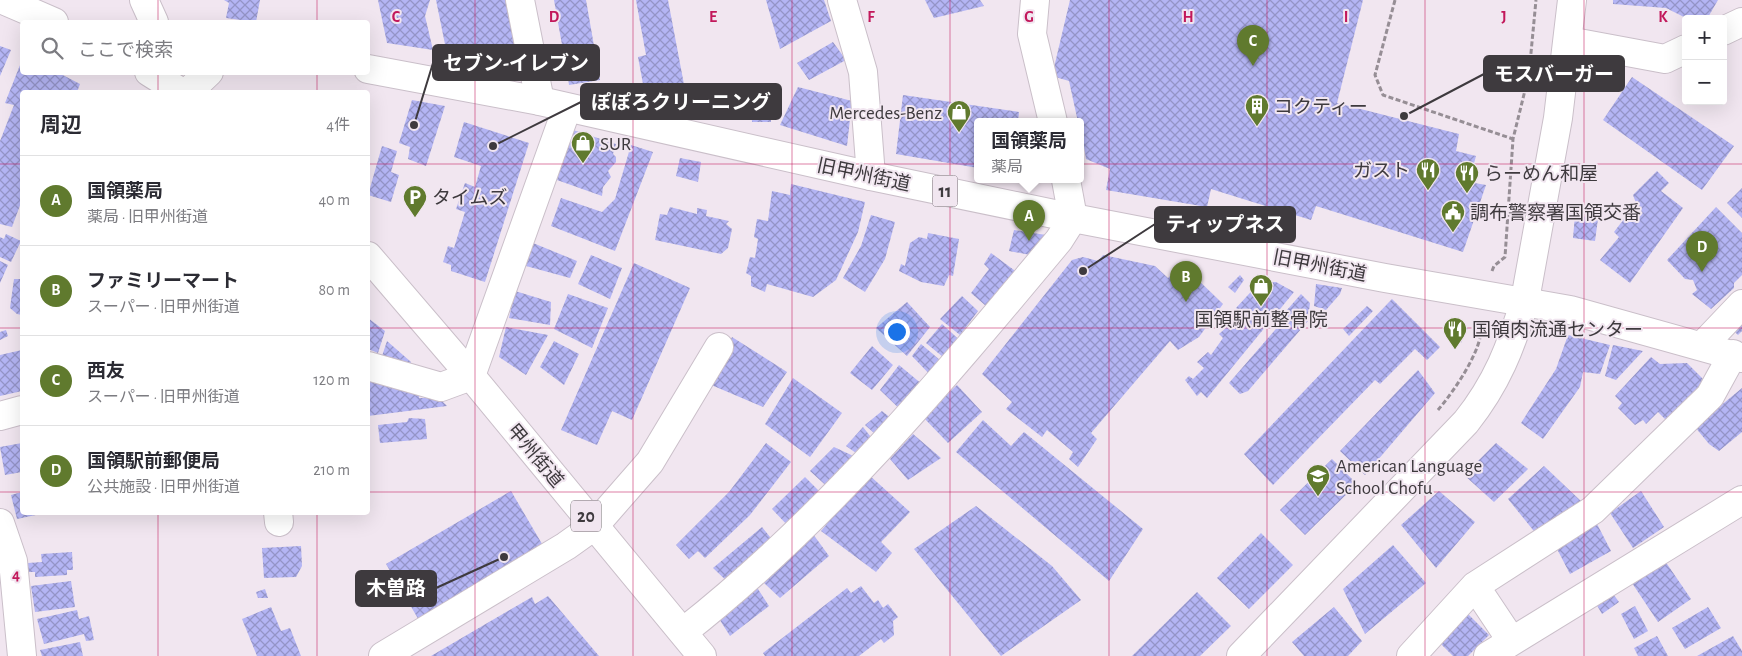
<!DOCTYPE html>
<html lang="ja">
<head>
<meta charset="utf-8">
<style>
	body { margin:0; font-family:"Alegreya Sans","Noto Sans JP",sans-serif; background:#f7f7f7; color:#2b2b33 }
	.controls { position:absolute; right:15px; top:15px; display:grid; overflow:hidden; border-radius:5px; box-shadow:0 5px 20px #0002 }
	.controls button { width:45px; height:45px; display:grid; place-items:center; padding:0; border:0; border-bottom:1px solid #e1e1e2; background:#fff; color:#2b2b33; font:25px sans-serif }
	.you { position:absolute; left:896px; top:331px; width:18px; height:18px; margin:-12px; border:4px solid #fff; border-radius:50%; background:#1a73e8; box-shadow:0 0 0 8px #1a73e833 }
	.badge { display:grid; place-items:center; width:32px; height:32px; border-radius:50%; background:#607a2e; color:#fff; font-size:16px; font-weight:700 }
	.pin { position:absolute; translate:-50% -41px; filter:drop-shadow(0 1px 2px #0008) }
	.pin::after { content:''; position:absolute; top:26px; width:18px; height:15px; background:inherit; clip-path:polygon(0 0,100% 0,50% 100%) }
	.popup { position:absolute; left:974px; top:118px; width:110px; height:65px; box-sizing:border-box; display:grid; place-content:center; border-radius:5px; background:#fff; filter:drop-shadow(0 1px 4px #0005); font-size:16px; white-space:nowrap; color:#7c7c81 }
	.popup b { font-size:19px; color:#2b2b33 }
	.popup::after { content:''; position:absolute; left:50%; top:100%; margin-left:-10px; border:10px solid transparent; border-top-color:#fff }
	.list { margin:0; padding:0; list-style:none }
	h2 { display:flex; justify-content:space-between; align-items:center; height:65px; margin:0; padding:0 20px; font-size:21px }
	h2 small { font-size:16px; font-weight:400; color:#7c7c81 }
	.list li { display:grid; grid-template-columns:32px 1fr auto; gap:15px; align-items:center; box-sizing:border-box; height:90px; padding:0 20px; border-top:1px solid #e1e1e2 }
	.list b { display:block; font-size:19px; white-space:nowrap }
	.list p { margin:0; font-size:16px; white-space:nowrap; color:#7c7c81 }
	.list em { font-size:16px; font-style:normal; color:#7c7c81 }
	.icon { flex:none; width:28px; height:28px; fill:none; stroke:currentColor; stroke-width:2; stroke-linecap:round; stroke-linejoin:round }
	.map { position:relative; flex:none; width:1742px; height:656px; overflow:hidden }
	.search { position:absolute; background:#fff; box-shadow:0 5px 20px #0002; left:20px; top:20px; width:350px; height:55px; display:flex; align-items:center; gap:12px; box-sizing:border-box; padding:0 18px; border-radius:5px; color:#7c7c81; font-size:19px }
	.panel { position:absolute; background:#fff; box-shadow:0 5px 20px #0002; left:20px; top:90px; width:350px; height:425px; border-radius:5px }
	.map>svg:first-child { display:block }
	.building { fill:url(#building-cross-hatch) }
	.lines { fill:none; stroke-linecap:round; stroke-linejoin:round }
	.minor-casing { stroke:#cabfc9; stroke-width:30 }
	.major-casing { stroke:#cabfc9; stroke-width:30 }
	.highway-casing { stroke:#cabfc9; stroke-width:30 }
	.path { stroke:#968e95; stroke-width:3; stroke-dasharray:5 2.5; stroke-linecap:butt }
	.minor { stroke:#fff; stroke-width:28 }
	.major { stroke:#fff; stroke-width:28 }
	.highway { stroke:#fff; stroke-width:28 }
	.grid { fill:none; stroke:#c2185b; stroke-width:1; stroke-opacity:0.55 }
	.labels { text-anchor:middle; stroke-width:4; stroke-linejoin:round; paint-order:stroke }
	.shield { fill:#f1e6f0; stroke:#746e73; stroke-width:1 }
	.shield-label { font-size:18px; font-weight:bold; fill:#3e3a3e }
	.poi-label { font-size:19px; fill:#3e3a3e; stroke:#f1e6f0; text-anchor:start }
	.street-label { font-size:19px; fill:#3e3a3e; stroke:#f1e6f0 }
	.grid-label { font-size:16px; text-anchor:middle; font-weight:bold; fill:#c2185b; stroke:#f1e6f0; stroke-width:4; stroke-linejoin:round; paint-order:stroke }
	.leader { fill:none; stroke:#3e3a3e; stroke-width:2 }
	.callout-dot { fill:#3e3a3e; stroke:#f1e6f0; stroke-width:2 }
	.callout { fill:#3e3a3e; stroke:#3e3a3e; stroke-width:2 }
	.callout-label { font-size:20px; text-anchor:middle; font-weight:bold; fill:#fff }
</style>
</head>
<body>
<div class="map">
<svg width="1742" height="656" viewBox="0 0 1742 656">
	<defs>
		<pattern id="building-cross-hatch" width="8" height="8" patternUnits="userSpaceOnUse" patternTransform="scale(1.25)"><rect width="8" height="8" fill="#b4b5f4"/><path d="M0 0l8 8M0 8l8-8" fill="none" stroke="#9494c7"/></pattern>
	</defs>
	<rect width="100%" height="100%" fill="#f1e6f0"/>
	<path class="building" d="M224,0H260L256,22L226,18L229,3Z
		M378,0H430L425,16L433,50L387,43Z
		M436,0H515L528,68L519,74L448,59Z
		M554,0H586L600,80L569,85L568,77L551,80L547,59L564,56Z
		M636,0H668L686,95L667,99L665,91L653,94L651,83L643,84L638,57L646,55Z
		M766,0H824L831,21L780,49Z
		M925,0H980L984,6L934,18Z
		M1070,0H1363L1337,103L1459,134L1456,151L1476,156L1469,182L1486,185L1463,252L1316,206L1311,220L1211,189L1207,207L1106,190L1110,169L1086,159L1080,122H1078L1069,81L1052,76Z
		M1613,0H1718L1707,19H1688L1666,8L1613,4Z
		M833,42L846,60L809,80L797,63Z
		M0,46L11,50L0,76Z
		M22,60V72H57L80,84L77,92H22V200L12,227L0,224V141L14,105L5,103Z
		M1632,77L1734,146L1702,190L1603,120Z
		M798,87L852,101L847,146L780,125Z
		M751,95H770L771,122H752Z
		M903,95L1019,112L1018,122H978V168L896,154Z
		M412,100L445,106L426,166L408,159L410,147L399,143Z
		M464,122L529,143L485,282L451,271V265L443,262L448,246L454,248L465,212L456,209L465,183L475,187L481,166L454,157Z
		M570,129L616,144L613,154L616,157V162L608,171L611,177L603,187L602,196L557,180Z
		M631,145L653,152L615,251L551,226L561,198L602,212L615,199Z
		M382,146L397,151L391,172L399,175L391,202L368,195Z
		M680,158L701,162L698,182L676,176Z
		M1657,171L1669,183L1661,191L1683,208L1630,283L1600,260L1619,237L1614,232L1636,203L1633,195Z
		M791,184L865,202L858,232L836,280L813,297L767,284L765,292L751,286V276L746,273L750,257L755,258L758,239L754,237L757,219L768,221L772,191L790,195Z
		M1742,188V218L1727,203Z
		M670,207L697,214V208L707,210L706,216L729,221L726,224L732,229L728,248L721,254L655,240L660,214L667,215Z
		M1716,207L1742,233V275L1734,283V288L1711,309L1692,294L1697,290L1693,280L1685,279L1667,260Z
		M871,215L895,222L885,259L865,292L843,278L861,246Z
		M1575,215L1598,219L1595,241L1573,238Z
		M1014,230L1046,235L1036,256L1009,251Z
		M928,233L959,239L953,276L949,275L944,286L921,282L899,271L901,264L905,266L910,243L919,237L927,239Z
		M6,234L21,241L11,262L0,257V237L4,239Z
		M533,243L577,261L570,278L526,266Z
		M991,253L1022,276L986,306L971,293L989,269L984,264Z
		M591,255L622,268L610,299L578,284Z
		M1103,255L1155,266L1168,278L1180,267L1194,276L1223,304L1199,337L1178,350L1170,341L1091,433L1097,439L1078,467L1069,459L1073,452L1047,430L1042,437L1006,409L1012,402L982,374L1072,260L1083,257L1098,261Z
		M0,261L8,265L0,283Z
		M634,263L690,288L632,420L612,411L597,445L561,430Z
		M1240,275L1244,280L1235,293L1228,287Z
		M14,279H22V315L17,314L10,308Z
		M1276,282L1294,292L1207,398L1201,392L1197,396L1185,380L1189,376L1193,379L1204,368L1197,362L1208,352L1211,355L1223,338L1219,334L1228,326L1232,329L1243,315L1236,308L1259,283Z
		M1316,284L1342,288L1340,294L1326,310L1314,306Z
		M515,291L551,302L550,325L509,318Z
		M568,294L608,308L592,348L554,329Z
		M1301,294L1310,303L1308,321L1248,391L1240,394L1229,383L1288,315L1287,310Z
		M962,296L978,311L960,335L940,319Z
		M1392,299L1440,347L1427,360L1415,349L1380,384L1375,380L1273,485L1244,454Z
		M907,302L930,327L907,356L876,328Z
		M1367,306L1373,311L1349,336L1343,329Z
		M368,318L385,331L378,353L368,349Z
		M1742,321V331L1738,335L1733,330Z
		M942,324L966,346L949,362L926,343Z
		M1461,326L1468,328L1461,343L1455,337Z
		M506,327L548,335L526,375L499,357Z
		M6,330L8,336L0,340V332Z
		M1568,335L1610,345L1600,374L1583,372L1580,387L1543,439L1521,423L1556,369Z
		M732,337L787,372L763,407L709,384Z
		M387,341L411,362L410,369L381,359Z
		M554,341L579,354L564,385L540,367Z
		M921,344L947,366L935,380L912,356Z
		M1613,345L1643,351L1616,380L1605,376Z
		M872,346L893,365L872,390L850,373Z
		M22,350V391L0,396V355Z
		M1651,357L1660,364L1687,363L1705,381L1697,394L1667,421L1658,412L1646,424L1643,420L1635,425L1618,408L1622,403L1615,396Z
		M899,365L929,390L907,416L880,390Z
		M1418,370L1435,393L1365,475L1340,451Z
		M370,375L420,390L419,398H439L447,406L368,416V389H370Z
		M793,378L842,413L810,457L765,424Z
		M957,385L982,412L948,443L923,417Z
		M1742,388V432L1719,451L1709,444L1695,427Z
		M882,411L898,424L884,442L865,425Z
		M409,418L425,419L427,439L380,443L378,425L407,422Z
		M983,420L1011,446L1024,432L1143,529L1109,581L956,452Z
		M863,427L878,446L866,460L846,446Z
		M913,434L941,458L908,480L890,459Z
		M22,443V472L5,475L0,447Z
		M766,443L791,462L750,515L705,558L698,551L689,559L676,545L729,492Z
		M1496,443L1528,469L1494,502L1464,475Z
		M834,447L862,460L832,491L810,471Z
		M1332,459L1357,484L1305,535L1280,510Z
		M1544,466L1583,503L1537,535L1508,499Z
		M868,474L910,512L881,542L892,553L876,572L821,531Z
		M805,477L824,496L790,528L772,509Z
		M511,491L545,549L420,622L386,564Z
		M1439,491L1475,522L1436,568L1401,525Z
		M1641,491L1664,527L1633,548L1610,513Z
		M22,492V512L45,513L17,519L11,495Z
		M976,506L1052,566L1081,600L1001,656L914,549Z
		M1597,524L1611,551L1570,574L1556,547Z
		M762,527L778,547L732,586L713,568Z
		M1261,533L1293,565L1249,609L1217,578Z
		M813,534L829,556L780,598L761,580Z
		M1393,545L1426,583L1365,634L1343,589Z
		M301,546L302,566L296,577L264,578L262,548Z
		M72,552L73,570H67V575L35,577V572H28V563L42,562L41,554Z
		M1665,561L1691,599L1658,622L1632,583Z
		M71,581L75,607L35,612L31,586Z
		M756,586L769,606L730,636L716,614Z
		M861,586L874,603L878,600L883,608L888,604L898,617L893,621L894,635L884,643L881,639L859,656H765L763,653L847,588L851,593Z
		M265,589L268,598H258L256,592Z
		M1611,591L1619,602L1602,614L1595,602Z
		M1197,592L1231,626L1200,656H1132Z
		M548,596L599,656H431L532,597L535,604Z
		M1635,606L1648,631L1634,639L1621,614Z
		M271,607L281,631L290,628L301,656H257L242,619Z
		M1334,607L1362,641L1348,656H1304L1292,642Z
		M1708,607L1721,628L1685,649L1672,628Z
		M77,610L79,619L89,616L94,640L86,641L84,634L44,644L37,619Z
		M1468,614L1489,635L1468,656H1453L1439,642Z
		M1657,636L1668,656H1638L1634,648Z
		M1733,636L1742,651V656H1697Z
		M80,642L83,656H42L40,650Z"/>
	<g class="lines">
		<g class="minor-casing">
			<path id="minor" d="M520,0L540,101
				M842,0L863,72L871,176
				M1035,0L1032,34L1053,122
				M1723,31L1742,22
				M1568,41L1665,59L1686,49
				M1702,346L1742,304
				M368,366L441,387L471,376L567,108
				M0,416L22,410
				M278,512L279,522
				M0,523L13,561L22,656
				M1475,586L1511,640
				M683,632C826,520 943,379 1059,240L1073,218L1066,180
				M383,656L566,546L594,526L650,462L719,347
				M1241,656L1466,422C1497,383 1511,347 1525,300
				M1411,656L1475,586L1593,510L1710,396L1733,354
				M1488,656L1742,500"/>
		</g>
		<g class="major-casing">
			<path id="major" d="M144,0L154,22
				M368,69L540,101L871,176L1073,218L1385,278L1570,310L1742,358
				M188,92L209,72
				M1525,300L1558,118L1572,0"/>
		</g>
		<g class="highway-casing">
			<path id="highway" d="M3,0L54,22
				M149,72L181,92
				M368,256L471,376L702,656"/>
		</g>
		<path class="path" d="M1395,0L1375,75L1383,95L1513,139
			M1492,271L1494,266L1505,257L1513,139L1529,74L1536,0
			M1438,410C1454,391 1486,346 1481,321"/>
		<use href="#minor" class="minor"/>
		<use href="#major" class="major"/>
		<use href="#highway" class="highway"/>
	</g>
	<path class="grid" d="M158,0V22M317,0V22M475,0V656M633,0V656M792,0V656M950,0V656M1109,0V656M1267,0V656M1425,0V656M1584,0V656M158,72V92M317,72V92M0,164H22M368,164H1742M0,328H22M368,328H1742M0,492H22M368,492H1742M158,512V656M317,512V656"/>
	<defs>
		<g id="building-pin" transform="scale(1.25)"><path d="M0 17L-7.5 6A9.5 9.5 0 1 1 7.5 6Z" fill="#607a2e" stroke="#f1e6f0"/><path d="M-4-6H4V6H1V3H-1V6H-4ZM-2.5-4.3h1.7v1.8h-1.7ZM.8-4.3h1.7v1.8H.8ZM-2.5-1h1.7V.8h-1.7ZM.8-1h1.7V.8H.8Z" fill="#fff"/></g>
		<g id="shop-pin" transform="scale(1.25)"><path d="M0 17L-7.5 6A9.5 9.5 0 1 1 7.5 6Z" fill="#607a2e" stroke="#f1e6f0"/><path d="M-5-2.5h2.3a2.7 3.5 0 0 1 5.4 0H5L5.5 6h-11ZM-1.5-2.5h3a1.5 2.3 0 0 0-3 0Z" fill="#fff"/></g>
		<g id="restaurant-pin" transform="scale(1.25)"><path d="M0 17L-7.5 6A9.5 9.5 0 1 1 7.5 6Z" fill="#607a2e" stroke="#f1e6f0"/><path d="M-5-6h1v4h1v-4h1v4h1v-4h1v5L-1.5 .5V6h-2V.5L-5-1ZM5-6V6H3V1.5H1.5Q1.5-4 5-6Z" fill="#fff"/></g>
		<g id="parking-pin" transform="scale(1.25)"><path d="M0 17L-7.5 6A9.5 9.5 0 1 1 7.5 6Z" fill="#607a2e" stroke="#f1e6f0"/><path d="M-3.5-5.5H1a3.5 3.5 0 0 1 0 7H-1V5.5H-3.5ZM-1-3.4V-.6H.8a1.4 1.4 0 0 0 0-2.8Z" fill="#fff"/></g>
		<g id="civic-pin" transform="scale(1.25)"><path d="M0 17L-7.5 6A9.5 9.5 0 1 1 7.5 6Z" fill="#607a2e" stroke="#f1e6f0"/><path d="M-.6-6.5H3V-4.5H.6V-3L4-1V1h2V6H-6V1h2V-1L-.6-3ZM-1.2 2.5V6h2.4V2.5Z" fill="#fff"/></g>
		<g id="school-pin" transform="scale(1.25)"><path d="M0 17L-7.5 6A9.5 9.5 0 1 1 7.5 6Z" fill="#607a2e" stroke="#f1e6f0"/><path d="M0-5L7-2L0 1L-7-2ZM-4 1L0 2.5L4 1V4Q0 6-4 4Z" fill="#fff"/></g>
	</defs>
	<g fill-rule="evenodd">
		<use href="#building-pin" x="1257" y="106"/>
		<use href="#shop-pin" x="959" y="112"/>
		<use href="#shop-pin" x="583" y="143"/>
		<use href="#restaurant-pin" x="1428" y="170"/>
		<use href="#restaurant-pin" x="1467" y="173"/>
		<use href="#parking-pin" x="415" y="197"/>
		<use href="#civic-pin" x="1453" y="212"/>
		<use href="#shop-pin" x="1261" y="286"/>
		<use href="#restaurant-pin" x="1455" y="329"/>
		<use href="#school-pin" x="1318" y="476"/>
	</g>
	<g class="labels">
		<g class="shield">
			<rect x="932.5" y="175.5" width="25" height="31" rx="4"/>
			<rect x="571" y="500.5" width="30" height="31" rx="4"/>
		</g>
		<g class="shield-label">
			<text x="945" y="197">11</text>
			<text x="586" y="522">20</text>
		</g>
		<g class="poi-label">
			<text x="1274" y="113">コクティー</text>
			<text x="942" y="119" text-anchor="end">Mercedes-Benz</text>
			<text x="600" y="150">SUR</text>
			<text x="1410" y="177" text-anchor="end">ガスト</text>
			<text x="1484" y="180">らーめん和屋</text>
			<text x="432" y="204">タイムズ</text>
			<text x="1470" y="219">調布警察署国領交番</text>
			<text x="1261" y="326" text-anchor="middle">国領駅前整骨院</text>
			<text x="1472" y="336">国領肉流通センター</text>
			<text x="1336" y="472">American Language<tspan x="1336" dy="22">School Chofu</tspan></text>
		</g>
		<g class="street-label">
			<text transform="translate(864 174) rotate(12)" y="7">旧甲州街道</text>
			<text transform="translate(1320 265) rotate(11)" y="7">旧甲州街道</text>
			<text transform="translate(536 455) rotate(50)" y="7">甲州街道</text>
		</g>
	</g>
	<g class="grid-label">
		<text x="396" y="22">C</text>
		<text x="554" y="22">D</text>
		<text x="713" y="22">E</text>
		<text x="871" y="22">F</text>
		<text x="1029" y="22">G</text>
		<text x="1188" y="22">H</text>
		<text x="1346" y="22">I</text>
		<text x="1504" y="22">J</text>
		<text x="1663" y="22">K</text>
		<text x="16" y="580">4</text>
	</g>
	<path class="leader" d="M414 125L433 63M1404 116L1484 74M493 146L581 102M1083 271L1155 224M504 557L436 588"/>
	<g class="callout-dot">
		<circle cx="414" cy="125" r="5"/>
		<circle cx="1404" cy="116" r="5"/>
		<circle cx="493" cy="146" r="5"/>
		<circle cx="1083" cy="271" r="5"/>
		<circle cx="504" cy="557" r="5"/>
	</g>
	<g class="callout">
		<rect x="433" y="45" width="166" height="35" rx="5"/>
		<rect x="1484" y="56" width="140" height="35" rx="5"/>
		<rect x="581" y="84" width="200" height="35" rx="5"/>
		<rect x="1155" y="207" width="140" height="35" rx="5"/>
		<rect x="356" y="571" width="80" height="35" rx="5"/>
	</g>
	<g class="callout-label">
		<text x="516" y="70">セブン-イレブン</text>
		<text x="1554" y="81">モスバーガー</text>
		<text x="681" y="109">ぽぽろクリーニング</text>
		<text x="1225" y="231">ティップネス</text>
		<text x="396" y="595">木曽路</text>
	</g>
</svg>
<div class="controls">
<button>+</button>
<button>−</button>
</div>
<div class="you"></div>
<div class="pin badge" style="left:1029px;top:241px">A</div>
<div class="popup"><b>国領薬局</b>薬局</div>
<div class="pin badge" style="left:1186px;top:302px">B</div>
<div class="pin badge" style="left:1253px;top:66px">C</div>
<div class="pin badge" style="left:1702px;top:272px">D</div>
<div class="search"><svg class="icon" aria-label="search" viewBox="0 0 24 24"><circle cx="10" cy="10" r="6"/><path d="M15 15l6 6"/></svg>ここで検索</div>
<section class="panel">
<h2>周辺<small>4件</small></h2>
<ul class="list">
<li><span class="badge">A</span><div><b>国領薬局</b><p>薬局 · 旧甲州街道</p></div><em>40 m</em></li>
<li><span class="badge">B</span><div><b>ファミリーマート</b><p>スーパー · 旧甲州街道</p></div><em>80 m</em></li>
<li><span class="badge">C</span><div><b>西友</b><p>スーパー · 旧甲州街道</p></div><em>120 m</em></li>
<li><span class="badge">D</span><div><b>国領駅前郵便局</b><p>公共施設 · 旧甲州街道</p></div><em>210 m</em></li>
</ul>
</section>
</div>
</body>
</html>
